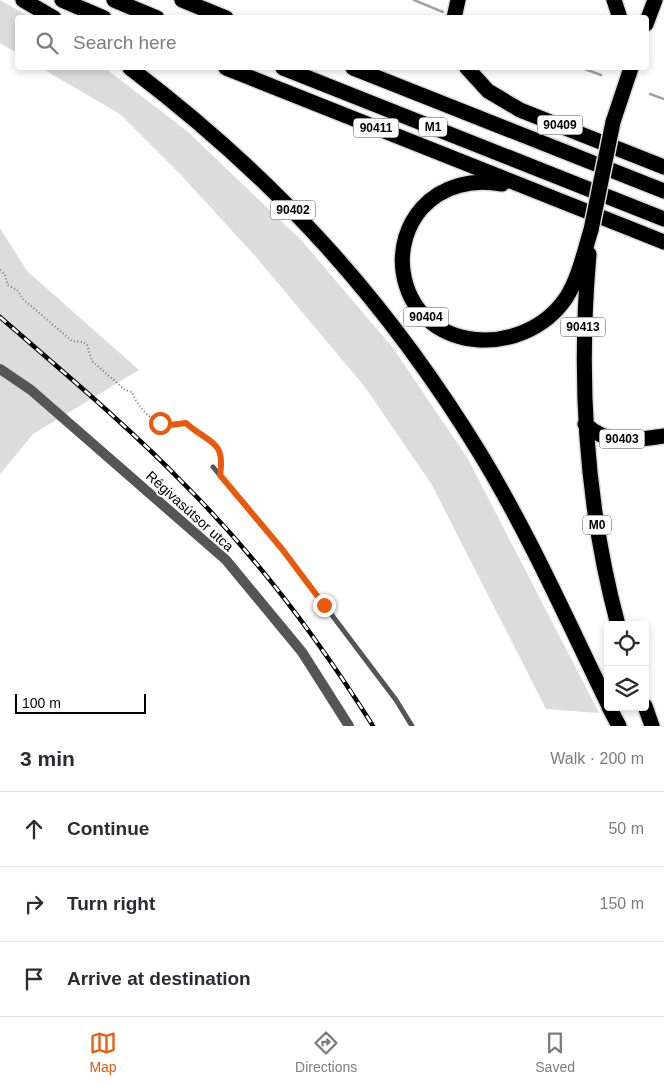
<!DOCTYPE html>
<html lang="en">
<head>
<meta charset="utf-8">
<style>
	body { margin:0; font-family:Helvetica,sans-serif; background:#f2f2f3; color:#2b2b33 }
	.controls { position:absolute; right:15px; bottom:15px; display:grid; overflow:hidden; border-radius:5px; box-shadow:0 2px 8px #0003 }
	.controls button { width:45px; height:45px; display:grid; place-items:center; padding:0; border:0; border-bottom:1px solid #e1e1e2; background:#fff; color:#2b2b33; font:25px sans-serif }
	.scale { position:absolute; left:15px; bottom:12px; width:131px; box-sizing:border-box; padding-left:5px; border:2px solid #000; border-top:0; font-size:14px; line-height:18px; white-space:nowrap; color:#000; -webkit-text-stroke:4px #fff; paint-order:stroke }
	.stop { position:absolute; width:15px; height:15px; margin:-11px; border:4px solid #ea580c; border-radius:50%; background:#fff }
	.stop.end { background:#ea580c; border-color:#fff; box-shadow:0 1px 5px #0008 }
	.list { margin:0; padding:0; list-style:none }
	h2 { display:flex; justify-content:space-between; align-items:center; height:65px; margin:0; padding:0 20px; font-size:21px }
	h2 small { font-size:16px; font-weight:400; color:#7c7c81 }
	.list li { display:grid; grid-template-columns:32px 1fr auto; gap:15px; align-items:center; box-sizing:border-box; height:75px; padding:0 20px; border-top:1px solid #e1e1e2 }
	.list b { display:block; font-size:19px; white-space:nowrap }
	.list em { font-size:16px; font-style:normal; color:#7c7c81 }
	.icon { flex:none; width:28px; height:28px; fill:none; stroke:currentColor; stroke-width:2; stroke-linecap:round; stroke-linejoin:round }
	.map { position:relative; flex:none; width:664px; height:726px; overflow:hidden }
	.search { position:absolute; background:#fff; box-shadow:0 2px 8px #0003; left:15px; right:15px; top:15px; height:55px; display:flex; align-items:center; gap:12px; box-sizing:border-box; padding:0 18px; border-radius:5px; color:#7c7c81; font-size:19px }
	.sheet { height:290px; background:#fff }
	nav { display:flex; justify-content:space-around; align-items:center; box-sizing:border-box; height:70px; border-top:1px solid #e1e1e2; background:#fff; font-size:14px; color:#7c7c81 }
	nav a { display:grid; justify-items:center; gap:2px }
	nav .on { color:#ea580c }
	.map>svg:first-child { display:block }
	.green { fill:#dcdcdc }
	.lines { fill:none; stroke-linecap:round; stroke-linejoin:round }
	.stream { stroke:#a3a3a3; stroke-width:2.5 }
	.highway-casing { stroke:#dbdbdb; stroke-width:18 }
	.path { stroke:#777; stroke-width:2; stroke-dasharray:1 2.5; stroke-linecap:butt }
	.lane { stroke:#555; stroke-width:5 }
	.street { stroke:#555; stroke-width:10 }
	.highway { stroke:#000; stroke-width:15 }
	.rail-casing { stroke:#000; stroke-width:4.5 }
	.rail { stroke:#fff; stroke-width:2.5; stroke-dasharray:8; stroke-linecap:butt }
	.highway-bridge-casing { stroke:#dbdbdb; stroke-width:18; stroke-linecap:butt }
	.highway-bridge { stroke:#000; stroke-width:15 }
	.route { stroke:#ea580c; stroke-width:6 }
	.labels { text-anchor:middle; stroke-width:4; stroke-linejoin:round; paint-order:stroke }
	.shield { fill:#fff; stroke:#4c4c4c; stroke-width:1 }
	.shield-label { font-size:12px; font-weight:bold; fill:#000 }
	.street-label { font-size:14px; fill:#000; stroke:#fff }
</style>
</head>
<body>
<div class="map">
<svg width="664" height="726" viewBox="0 0 664 726">
	<rect width="100%" height="100%" fill="#fff"/>
	<path class="green" d="M0,0L30,17L18,18L17,53L0,43Z
		M41,68H105L188,132L302,241L393,348L468,459L599,713L546,709L432,485L365,387L256,257L181,175L120,114Z
		M0,228L27,271L139,370L33,434L0,474Z"/>
	<g class="lines">
		<path class="stream" d="M414,0L443,12
			M582,68L601,75
			M650,94L664,99"/>
		<g class="highway-casing">
			<path id="highway" d="M23,0L54,18
				M62,0L104,18
				M114,0L157,18
				M182,0L226,18
				M614,0L620,18
				M454,18L458,0
				M646,24L655,0
				M130,68C275,178 386,299 481,455C529,534 567,620 608,704
				M226,68L664,242
				M283,68L664,219
				M353,68L664,191
				M467,68L488,91L520,110L664,167
				M613,122L631,68
				M502,184C473,179 443,185 422,208C407,225 400,248 403,271C415,354 523,361 566,298C579,278 584,252 591,230
				M589,254C578,380 585,502 618,625
				M585,424C608,446 634,440 664,436
				M645,706L652,726
				M609,707L619,726"/>
		</g>
		<path class="path" d="M0,270L5,275L8,285L18,291L23,299L72,341L83,342L87,345L92,361L125,390L132,392C136,405 154,426 170,425C175,425 180,423 186,423C201,437 226,441 221,467"/>
		<path class="lane" d="M213,467L282,549L396,700L412,726"/>
		<path class="street" d="M0,369L31,390L226,560L302,652L349,726"/>
		<use href="#highway" class="highway"/>
		<g class="rail-casing">
			<path id="rail" d="M0,317C63,372 127,425 185,485C257,557 319,640 373,726"/>
		</g>
		<use href="#rail" class="rail"/>
		<g class="highway-bridge-casing">
			<path id="highway-bridge" d="M591,230L613,122"/>
		</g>
		<use href="#highway-bridge" class="highway-bridge"/>
	</g>
	<g class="lines">
		<path class="route" d="M160,423L170,425L186,423C207,443 226,439 220,475L282,549L324,605"/>
	</g>
	<g class="labels">
		<g class="shield">
			<rect x="537.5" y="115.5" width="45" height="19" rx="4"/>
			<rect x="419" y="117.5" width="28" height="19" rx="4"/>
			<rect x="353.5" y="118.5" width="45" height="19" rx="4"/>
			<rect x="270.5" y="200.5" width="45" height="19" rx="4"/>
			<rect x="403.5" y="307.5" width="45" height="19" rx="4"/>
			<rect x="560.5" y="317.5" width="45" height="19" rx="4"/>
			<rect x="599.5" y="429.5" width="45" height="19" rx="4"/>
			<rect x="583" y="515.5" width="28" height="19" rx="4"/>
		</g>
		<g class="shield-label">
			<text x="560" y="129">90409</text>
			<text x="433" y="131">M1</text>
			<text x="376" y="132">90411</text>
			<text x="293" y="214">90402</text>
			<text x="426" y="321">90404</text>
			<text x="583" y="331">90413</text>
			<text x="622" y="443">90403</text>
			<text x="597" y="529">M0</text>
		</g>
		<g class="street-label">
			<text transform="translate(190 511) rotate(42)" y="5">Régivasútsor utca</text>
		</g>
	</g>
</svg>
<div class="controls">
<button><svg class="icon" aria-label="locate" viewBox="0 0 24 24"><circle cx="12" cy="12" r="6"/><path d="M12 2v4M12 18v4M2 12h4M18 12h4"/></svg></button>
<button><svg class="icon" aria-label="layers" viewBox="0 0 24 24"><path d="M12 4l9 5-9 5-9-5zM3 14l9 5 9-5"/></svg></button>
</div>
<div class="scale">100 m</div>
<div class="stop" style="left:160px;top:423px"></div>
<div class="stop end" style="left:324px;top:605px"></div>
<div class="search"><svg class="icon" aria-label="search" viewBox="0 0 24 24"><circle cx="10" cy="10" r="6"/><path d="M15 15l6 6"/></svg>Search here</div>
</div>
<section class="sheet">
<h2>3 min<small>Walk · 200 m</small></h2>
<ul class="list">
<li><svg class="icon" aria-label="ahead" viewBox="0 0 24 24"><path d="M12 20V5M6 11l6-6 6 6"/></svg><div><b>Continue</b></div><em>50 m</em></li>
<li><svg class="icon" aria-label="right" viewBox="0 0 24 24"><path d="M7 20v-9h11M14 6l5 5-5 5"/></svg><div><b>Turn right</b></div><em>150 m</em></li>
<li><svg class="icon" aria-label="arrive" viewBox="0 0 24 24"><path d="M6 21V4h12l-3 4 3 4H6"/></svg><div><b>Arrive at destination</b></div></li>
</ul>
</section>
<nav>
<a class="on"><svg class="icon" aria-label="map" viewBox="0 0 24 24"><path d="M3 6l6-2 6 2 6-2v14l-6 2-6-2-6 2zM9 4v14M15 6v14"/></svg>Map</a>
<a><svg class="icon" aria-label="directions" viewBox="0 0 24 24"><path d="M12 3l9 9-9 9-9-9zM9 14v-3h6M13 9l2 2-2 2"/></svg>Directions</a>
<a><svg class="icon" aria-label="saved" viewBox="0 0 24 24"><path d="M7 4h10v16l-5-4-5 4z"/></svg>Saved</a>
</nav>
</body>
</html>
